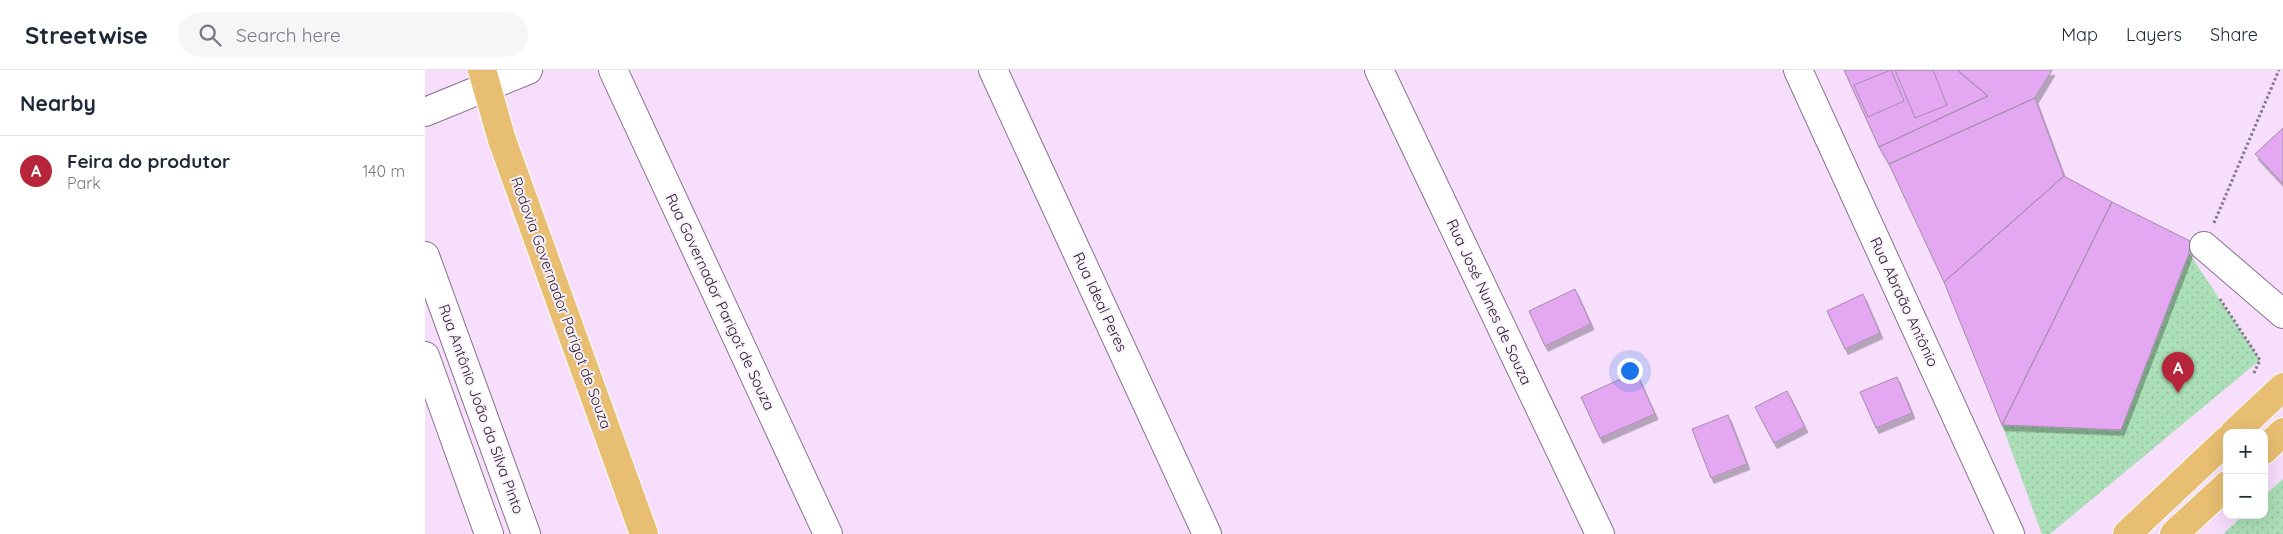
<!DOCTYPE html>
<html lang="en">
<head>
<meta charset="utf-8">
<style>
	body { margin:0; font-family:Quicksand,sans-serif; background:#f6f6f7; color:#1f2937 }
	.controls { position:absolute; right:15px; bottom:15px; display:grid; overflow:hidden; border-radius:10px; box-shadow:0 5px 20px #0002 }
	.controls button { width:45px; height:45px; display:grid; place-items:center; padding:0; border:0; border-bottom:1px solid #e0e1e3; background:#fff; color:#1f2937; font:25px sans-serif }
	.you { position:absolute; left:1204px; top:300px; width:18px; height:18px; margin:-12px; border:4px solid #fff; border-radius:50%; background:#1a73e8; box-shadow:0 0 0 8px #1a73e833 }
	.badge { display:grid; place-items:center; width:32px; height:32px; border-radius:50%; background:#b7253a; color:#fff; font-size:16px; font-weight:700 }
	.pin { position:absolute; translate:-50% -41px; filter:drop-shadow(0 1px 2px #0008) }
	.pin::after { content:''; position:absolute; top:26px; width:18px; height:15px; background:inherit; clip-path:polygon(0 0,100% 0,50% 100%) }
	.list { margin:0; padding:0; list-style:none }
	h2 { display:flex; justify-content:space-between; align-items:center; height:65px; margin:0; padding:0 20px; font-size:21px }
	h2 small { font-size:16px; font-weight:400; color:#747a83 }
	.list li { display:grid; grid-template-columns:32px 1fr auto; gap:15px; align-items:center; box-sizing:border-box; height:70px; padding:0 20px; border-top:1px solid #e0e1e3 }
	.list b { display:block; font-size:19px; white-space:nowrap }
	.list p { margin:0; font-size:16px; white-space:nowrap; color:#747a83 }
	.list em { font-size:16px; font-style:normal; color:#747a83 }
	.icon { flex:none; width:28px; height:28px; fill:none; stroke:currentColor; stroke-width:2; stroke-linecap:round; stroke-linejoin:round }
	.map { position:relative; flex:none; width:1858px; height:464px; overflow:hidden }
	header { display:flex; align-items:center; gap:30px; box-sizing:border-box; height:70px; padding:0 25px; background:#fff; border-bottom:1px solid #e0e1e3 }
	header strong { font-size:24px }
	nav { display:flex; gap:28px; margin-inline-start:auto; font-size:18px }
	.search { width:350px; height:45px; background:#f6f6f7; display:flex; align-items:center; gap:12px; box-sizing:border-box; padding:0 18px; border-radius:28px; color:#747a83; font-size:19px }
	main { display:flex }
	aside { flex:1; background:#fff }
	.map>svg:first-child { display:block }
	.park { fill:url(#park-dots) }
	.building { fill:#e4a7f2; stroke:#a38da9; filter:url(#shadow) }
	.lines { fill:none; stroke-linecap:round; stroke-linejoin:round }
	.minor-casing { stroke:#88728d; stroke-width:30 }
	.major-casing { stroke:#fff; stroke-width:30 }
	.path { stroke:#86778a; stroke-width:3; stroke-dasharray:2.5 2.5; stroke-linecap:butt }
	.minor { stroke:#fff; stroke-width:28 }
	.major { stroke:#e8be72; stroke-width:28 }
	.major-bridge-casing { stroke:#fff; stroke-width:30; stroke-linecap:butt }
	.major-bridge { stroke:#e8be72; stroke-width:28 }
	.labels { text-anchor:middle; stroke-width:4; stroke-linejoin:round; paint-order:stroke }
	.street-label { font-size:15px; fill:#231b25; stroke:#faf1fd }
</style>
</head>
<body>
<header>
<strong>Streetwise</strong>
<div class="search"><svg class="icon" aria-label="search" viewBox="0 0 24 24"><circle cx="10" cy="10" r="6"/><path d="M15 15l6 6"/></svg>Search here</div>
<nav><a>Map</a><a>Layers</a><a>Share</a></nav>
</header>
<main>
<aside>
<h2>Nearby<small></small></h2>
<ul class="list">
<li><span class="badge">A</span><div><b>Feira do produtor</b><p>Park</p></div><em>140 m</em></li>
</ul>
</aside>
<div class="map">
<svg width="1858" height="464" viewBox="0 0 1858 464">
	<defs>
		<pattern id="park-dots" width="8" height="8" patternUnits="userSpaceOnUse" patternTransform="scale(1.25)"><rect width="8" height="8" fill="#abdfb7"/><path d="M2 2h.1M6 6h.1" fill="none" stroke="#93bf9d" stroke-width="1.8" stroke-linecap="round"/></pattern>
		<filter id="shadow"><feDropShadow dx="3" dy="5.5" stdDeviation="0" flood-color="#0004"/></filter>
	</defs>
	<rect width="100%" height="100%" fill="#f6defc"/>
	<path class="park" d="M1764,183L1835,290L1625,464H1617L1577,355L1696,359Z
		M1858,409V464H1798L1819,445H1839V426Z"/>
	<path class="building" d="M1419,0H1532L1563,26L1454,77Z
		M1466,0L1479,31L1443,47L1429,15Z
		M1470,0H1508L1522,35L1490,48Z
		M1532,0H1627L1610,28L1464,94L1454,77L1563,26Z
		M1610,28L1639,106L1519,212L1464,94Z
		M1858,58V114L1830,84Z
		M1639,106L1687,132L1577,355L1519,212Z
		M1687,132L1765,171L1764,183L1696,360L1577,355Z
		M1150,219L1166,254L1120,276L1104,241Z
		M1438,224L1455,263L1420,279L1402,241Z
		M1211,302L1230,344L1175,368L1156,327Z
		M1472,307L1487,343L1451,358L1435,322Z
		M1362,321L1380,357L1349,373L1330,337Z
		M1303,345L1322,394L1286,408L1267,359Z"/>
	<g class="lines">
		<g class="minor-casing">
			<path id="minor" d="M188,0L403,464
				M568,0L782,464
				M954,0L1175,464
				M1373,0L1585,464
				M0,42L103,0
				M1779,176L1858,244
				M0,186L101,464
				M0,286L64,464"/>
		</g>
		<g class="major-casing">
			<path id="major" d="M77,70L219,464
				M1809,363L1858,317
				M1839,380L1858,362
				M1702,464L1802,370
				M1749,464L1802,415"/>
		</g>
		<path class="path" d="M1789,153L1854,0
			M1795,229L1835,290L1828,305"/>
		<use href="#minor" class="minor"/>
		<use href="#major" class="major"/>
		<g class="major-bridge-casing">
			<path id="major-bridge" d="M57,0L77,70"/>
		</g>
		<use href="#major-bridge" class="major-bridge"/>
	</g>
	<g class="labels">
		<g class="street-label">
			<text transform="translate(295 232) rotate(65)" y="5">Rua Governador Parigot de Souza</text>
			<text transform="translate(675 232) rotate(65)" y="5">Rua Ideal Peres</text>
			<text transform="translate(1064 232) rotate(65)" y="5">Rua José Nunes de Souza</text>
			<text transform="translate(1479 232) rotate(65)" y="5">Rua Abraão Antônio</text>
			<text transform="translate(136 233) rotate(70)" y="5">Rodovia Governador Parigot de Souza</text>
			<text transform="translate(56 339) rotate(70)" y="5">Rua Antônio João da Silva Pinto</text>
		</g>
	</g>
</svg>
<div class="controls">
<button>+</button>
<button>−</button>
</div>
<div class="you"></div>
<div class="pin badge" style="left:1753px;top:323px">A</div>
</div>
</main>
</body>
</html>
